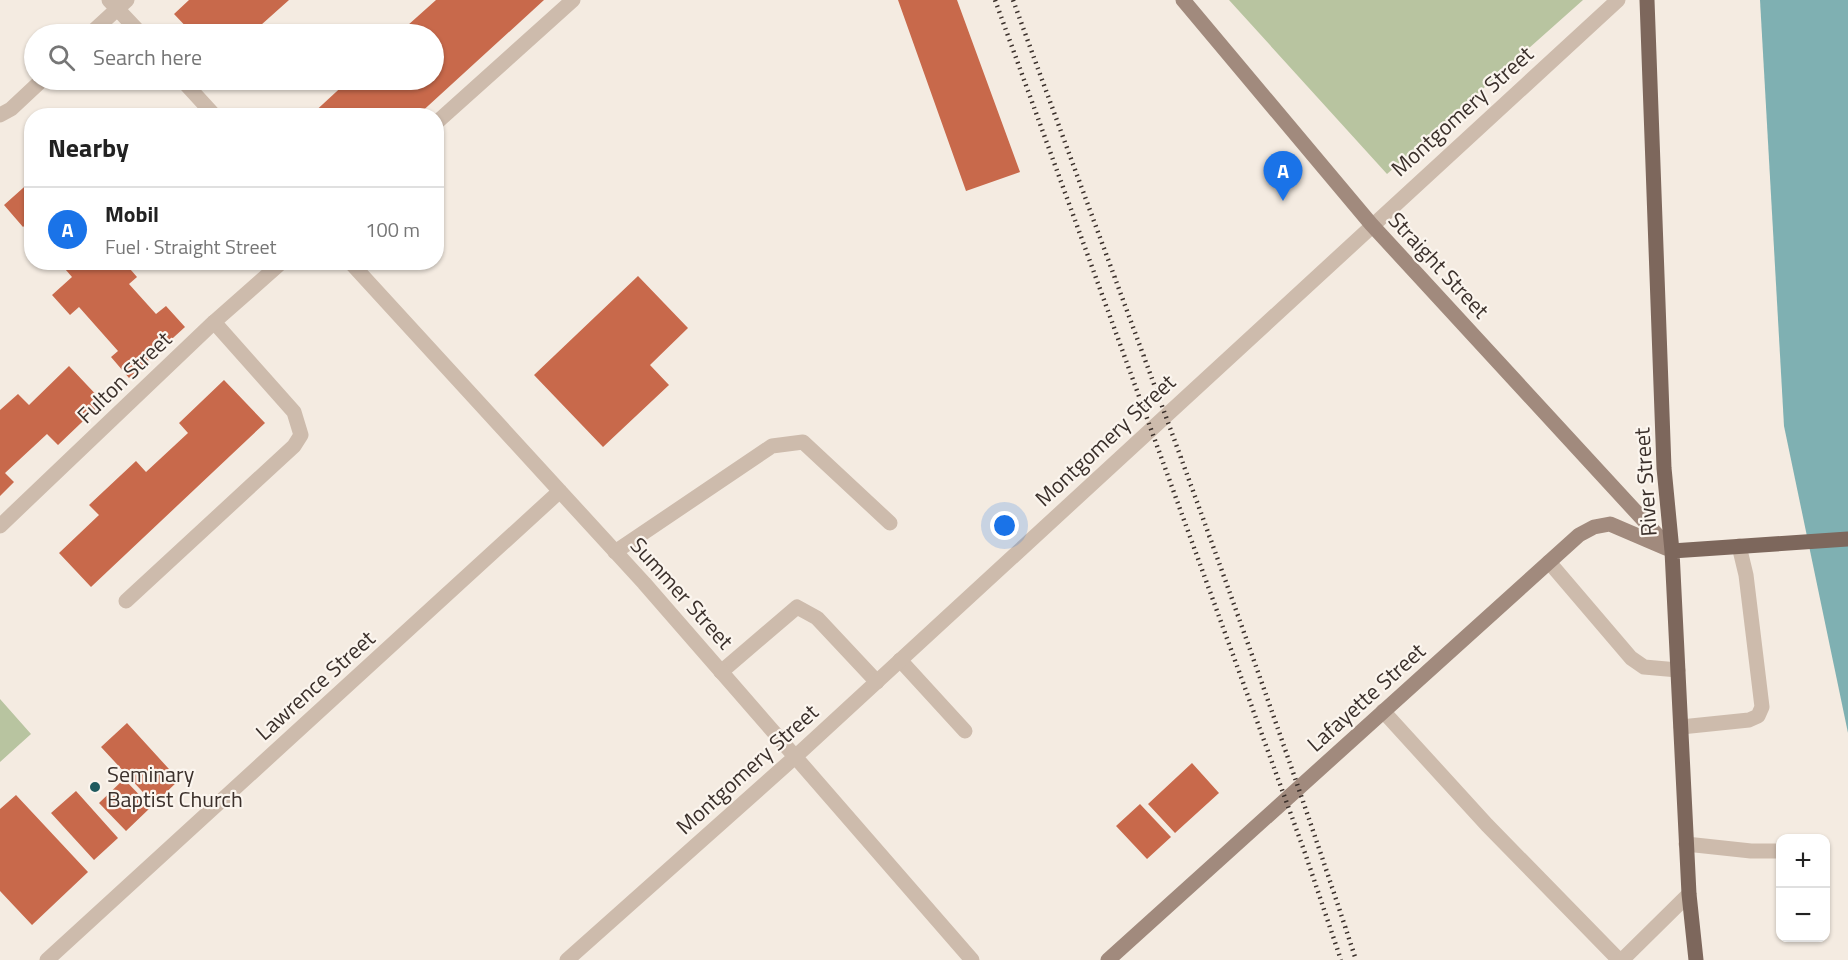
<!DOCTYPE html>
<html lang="en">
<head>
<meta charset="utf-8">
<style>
	body { margin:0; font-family:"Titillium Web",sans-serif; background:#f2f2f2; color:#222 }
	.controls { position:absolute; right:18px; bottom:18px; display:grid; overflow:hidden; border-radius:12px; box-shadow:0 2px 4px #0004 }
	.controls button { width:54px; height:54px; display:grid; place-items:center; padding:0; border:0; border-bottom:2px solid #e0e0e0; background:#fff; color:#222; font:30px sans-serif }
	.you { position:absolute; left:1005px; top:526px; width:21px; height:21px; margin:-15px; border:4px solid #fff; border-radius:50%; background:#1a73e8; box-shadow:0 0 0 9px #1a73e833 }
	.badge { display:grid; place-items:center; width:39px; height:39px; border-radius:50%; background:#1a73e8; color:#fff; font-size:20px; font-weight:700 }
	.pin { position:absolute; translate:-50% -50px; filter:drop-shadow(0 2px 3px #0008) }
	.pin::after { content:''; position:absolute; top:32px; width:21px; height:18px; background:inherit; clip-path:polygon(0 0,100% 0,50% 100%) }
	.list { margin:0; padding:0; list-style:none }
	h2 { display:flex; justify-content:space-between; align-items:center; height:78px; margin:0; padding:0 24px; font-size:26px }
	h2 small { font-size:20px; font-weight:400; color:#767676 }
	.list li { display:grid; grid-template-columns:39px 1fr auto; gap:18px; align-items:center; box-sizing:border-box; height:84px; padding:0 24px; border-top:2px solid #e0e0e0 }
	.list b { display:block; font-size:22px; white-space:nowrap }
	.list p { margin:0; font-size:20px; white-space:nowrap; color:#767676 }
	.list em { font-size:20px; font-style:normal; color:#767676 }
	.icon { flex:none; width:33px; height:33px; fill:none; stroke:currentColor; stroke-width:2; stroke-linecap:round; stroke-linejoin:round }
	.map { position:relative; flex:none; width:1848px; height:960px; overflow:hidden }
	.search { position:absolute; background:#fff; box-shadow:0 2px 4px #0004; left:24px; top:24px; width:420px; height:66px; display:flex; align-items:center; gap:15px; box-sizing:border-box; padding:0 21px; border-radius:33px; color:#767676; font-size:22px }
	.panel { position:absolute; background:#fff; box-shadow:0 2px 4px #0004; left:24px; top:108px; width:420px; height:162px; border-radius:24px }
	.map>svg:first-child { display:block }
	.green { fill:#b8c4a0 }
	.water { fill:#7fb0b2 }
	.building { fill:#c8694b }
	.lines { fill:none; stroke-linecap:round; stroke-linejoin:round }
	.lane { stroke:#cdbbac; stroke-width:15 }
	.street { stroke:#cdbbac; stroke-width:15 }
	.secondary { stroke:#a18a7d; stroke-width:15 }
	.primary { stroke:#7d675c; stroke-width:15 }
	.rail { stroke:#3b302b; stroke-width:4.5; stroke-dasharray:1.5 4.5; stroke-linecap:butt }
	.poi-dot { fill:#1f5a5e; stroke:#fbf5ee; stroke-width:2 }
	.labels { text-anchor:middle; stroke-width:4.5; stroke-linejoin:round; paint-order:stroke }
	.street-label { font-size:22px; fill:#3b302b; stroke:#fbf5ee }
	.poi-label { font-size:22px; fill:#3b302b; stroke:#fbf5ee; text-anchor:start }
</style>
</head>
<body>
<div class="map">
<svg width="1848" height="960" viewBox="0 0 1848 960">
	<rect width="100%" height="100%" fill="#f4ebe1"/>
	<path class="green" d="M1229,0H1583L1387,174Z
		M0,699L31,734L0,762Z"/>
	<path class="water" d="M1760,0H1848V733L1784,426Z"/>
	<path class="building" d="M189,0H289L251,34H193L174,14Z
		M436,0H544L417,116H310L349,80H434V34H398Z
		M898,0H957L1020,172L966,191Z
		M32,180V219L23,227L4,205Z
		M59,262H124L137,277L129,284L156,314L166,306L185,327L129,378L111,357L118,351L79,307L70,315L52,295L72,277Z
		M638,276L688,328L650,365L669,385L603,447L534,375Z
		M69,366L103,402L58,445L47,434L5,473L14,482L0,496V410L18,394L29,405Z
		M224,380L265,423L91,587L59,553L99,515L89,505L136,461L146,472L188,433L179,423Z
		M127,723L179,780L154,804L101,747Z
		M1192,763L1219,793L1175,833L1148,804Z
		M124,779L151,807L126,831L99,803Z
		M76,791L118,838L94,860L51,813Z
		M16,795L88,872L32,925L0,891V809Z
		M1140,804L1171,837L1147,859L1116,826Z"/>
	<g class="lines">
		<path class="lane" d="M615,552L772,446L803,442L890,523
			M1549,562L1631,658L1644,667L1678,670
			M126,601L294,446L301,435L294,412L214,322
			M900,660L965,731
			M721,672L797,607L817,618L877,682
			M1383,711L1487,825L1619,960
			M1681,727L1749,720L1758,716L1762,707L1746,575L1739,546
			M1686,844L1751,851H1780"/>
		<path class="street" d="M109,0L141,34
			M90,34L127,0
			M182,80L215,116
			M0,115L11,109L42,80
			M436,123L573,0
			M350,262L644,583L972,960
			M0,526L214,322L282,262
			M47,960L560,491
			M567,960L795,757L1618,0
			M1622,960L1689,894"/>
		<path class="secondary" d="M1183,0L1371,224L1672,551
			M1108,960L1579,535L1594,527L1610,524L1666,548"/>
		<path class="primary" d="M1647,0L1664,468L1672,551L1689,894L1696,960
			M1672,551L1848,539"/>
		<path class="rail" d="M995,0L1305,853L1341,960
			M1013,0C1129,320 1251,637 1356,960"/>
	</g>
	<circle class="poi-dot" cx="95" cy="787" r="6"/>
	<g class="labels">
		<g class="street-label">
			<text transform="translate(1462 111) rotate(-42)" y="8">Montgomery Street</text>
			<text transform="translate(1439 265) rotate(47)" y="8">Straight Street</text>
			<text transform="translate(124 377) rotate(-44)" y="8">Fulton Street</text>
			<text transform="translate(1105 440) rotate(-43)" y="8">Montgomery Street</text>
			<text transform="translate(1645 482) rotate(-94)" y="8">River Street</text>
			<text transform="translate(682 593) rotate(48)" y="8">Summer Street</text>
			<text transform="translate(315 685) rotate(-42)" y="8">Lawrence Street</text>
			<text transform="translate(1366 697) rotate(-42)" y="8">Lafayette Street</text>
			<text transform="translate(747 769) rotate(-42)" y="8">Montgomery Street</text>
		</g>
		<g class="poi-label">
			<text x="107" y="782">Seminary<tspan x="107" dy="25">Baptist Church</tspan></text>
		</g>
	</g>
</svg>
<div class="controls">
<button>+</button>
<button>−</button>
</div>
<div class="you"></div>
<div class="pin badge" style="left:1283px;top:201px">A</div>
<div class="search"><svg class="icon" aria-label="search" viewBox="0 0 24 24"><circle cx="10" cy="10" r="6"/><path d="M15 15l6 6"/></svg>Search here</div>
<section class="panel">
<h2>Nearby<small></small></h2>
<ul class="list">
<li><span class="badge">A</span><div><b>Mobil</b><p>Fuel · Straight Street</p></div><em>100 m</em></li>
</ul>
</section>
</div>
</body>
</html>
